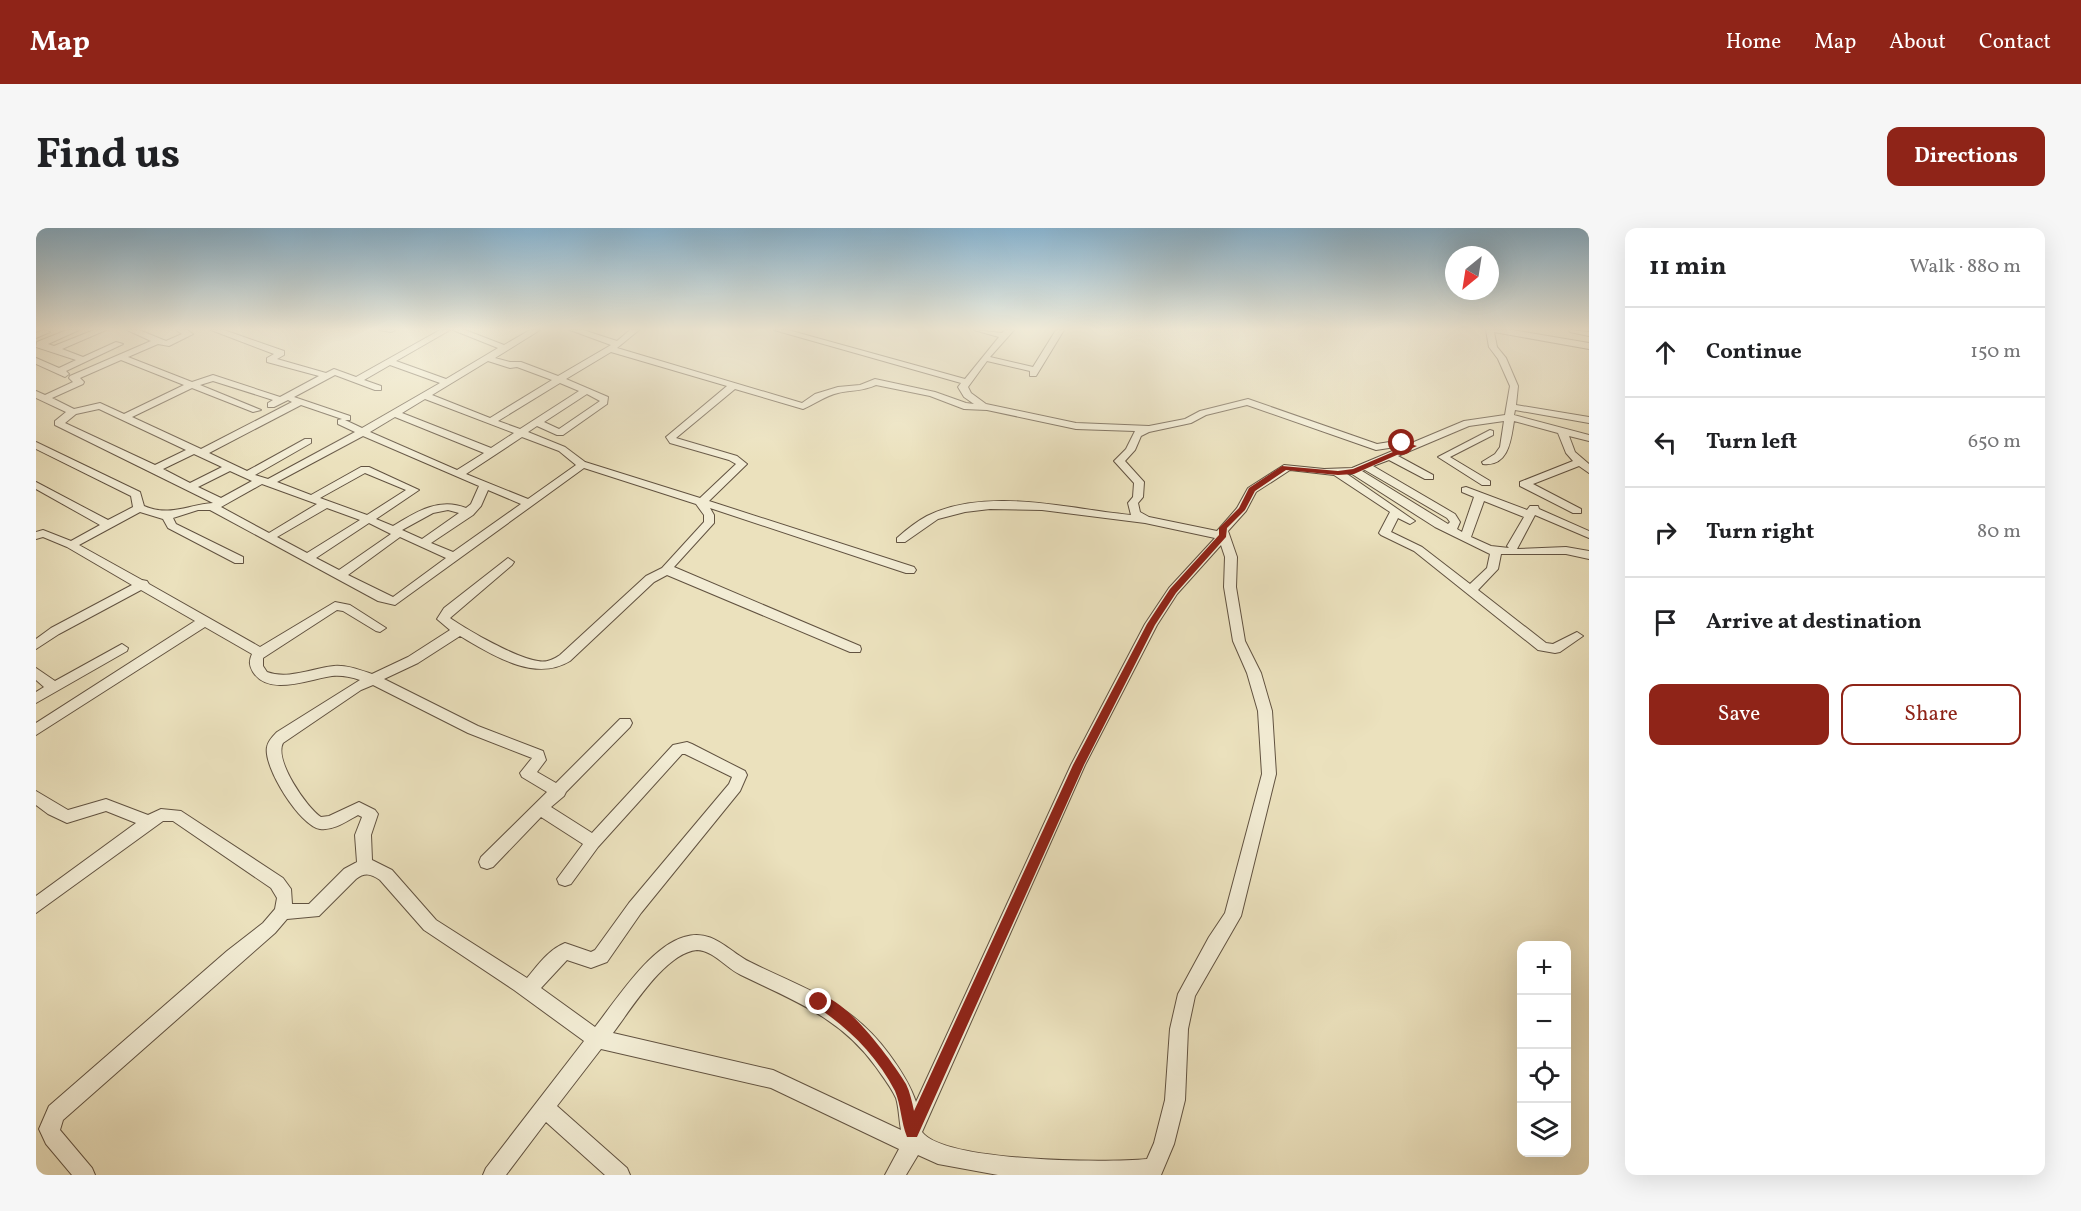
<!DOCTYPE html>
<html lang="en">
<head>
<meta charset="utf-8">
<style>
	body { margin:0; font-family:Vollkorn,serif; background:#f6f6f6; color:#202124 }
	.controls { position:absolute; right:18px; bottom:18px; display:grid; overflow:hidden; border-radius:12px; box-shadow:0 6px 24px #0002 }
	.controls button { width:54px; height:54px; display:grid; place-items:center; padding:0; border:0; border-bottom:2px solid #e0e0e0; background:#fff; color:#202124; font:30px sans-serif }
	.compass { position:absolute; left:1409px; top:18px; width:54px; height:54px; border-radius:50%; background:#fff; box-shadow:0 6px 24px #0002; rotate:210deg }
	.stop { position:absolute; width:18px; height:18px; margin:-14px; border:4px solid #8f2418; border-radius:50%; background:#fff }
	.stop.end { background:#8f2418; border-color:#fff; box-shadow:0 2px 6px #0008 }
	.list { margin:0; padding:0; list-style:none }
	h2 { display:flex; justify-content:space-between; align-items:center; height:78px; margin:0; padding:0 24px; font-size:26px }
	h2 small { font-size:20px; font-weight:400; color:#757577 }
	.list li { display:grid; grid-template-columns:39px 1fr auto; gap:18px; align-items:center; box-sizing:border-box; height:90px; padding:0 24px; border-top:2px solid #e0e0e0 }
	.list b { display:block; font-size:22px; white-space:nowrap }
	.list em { font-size:20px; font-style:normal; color:#757577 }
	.actions { display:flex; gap:12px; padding:18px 24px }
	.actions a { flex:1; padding:14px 0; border:2px solid #8f2418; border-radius:12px; text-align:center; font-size:21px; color:#8f2418 }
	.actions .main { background:#8f2418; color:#fff }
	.icon { flex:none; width:33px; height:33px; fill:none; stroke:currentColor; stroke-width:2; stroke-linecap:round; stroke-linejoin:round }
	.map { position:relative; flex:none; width:1553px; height:947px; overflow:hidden; border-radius:12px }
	header { display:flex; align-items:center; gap:36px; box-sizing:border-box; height:84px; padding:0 30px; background:#8f2418; color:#fff }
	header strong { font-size:28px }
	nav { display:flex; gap:33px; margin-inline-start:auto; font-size:21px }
	.intro { display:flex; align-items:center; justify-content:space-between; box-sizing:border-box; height:144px; padding:0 36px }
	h1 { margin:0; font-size:42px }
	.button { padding:15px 27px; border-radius:12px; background:#8f2418; color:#fff; font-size:21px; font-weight:700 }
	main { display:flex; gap:36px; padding:0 36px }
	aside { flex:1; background:#fff; border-radius:12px; box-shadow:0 6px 24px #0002 }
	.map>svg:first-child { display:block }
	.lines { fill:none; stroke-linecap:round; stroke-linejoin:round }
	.minor-casing { stroke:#615240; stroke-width:2 }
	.minor { fill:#f2ecd4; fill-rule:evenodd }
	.route { fill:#8f2418 }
</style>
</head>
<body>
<header>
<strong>Map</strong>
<nav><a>Home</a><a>Map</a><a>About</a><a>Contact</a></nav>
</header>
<div class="intro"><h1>Find us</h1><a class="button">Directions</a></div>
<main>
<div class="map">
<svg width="1553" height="947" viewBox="0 0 1553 947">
	<rect width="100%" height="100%" fill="#ebe1bd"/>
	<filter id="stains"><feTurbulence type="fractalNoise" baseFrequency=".00333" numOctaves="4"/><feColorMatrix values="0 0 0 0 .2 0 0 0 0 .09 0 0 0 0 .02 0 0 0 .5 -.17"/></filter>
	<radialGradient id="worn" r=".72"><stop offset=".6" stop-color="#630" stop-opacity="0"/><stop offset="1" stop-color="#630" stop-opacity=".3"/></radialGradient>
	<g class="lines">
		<g class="minor-casing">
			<path id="minor" d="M7,102L14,104L0,110V105Z
				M31,102H43L12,116L18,118L58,102H70L26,121L47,129L80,114L87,116L30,143L33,146L29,149L0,136V130L23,140L40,132L0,119L1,114Z
				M91,102H103L130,113L146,106L140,102H151L157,106L133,118L122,116L92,129L156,154L177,147L244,169L283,148L231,134V130L238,126L175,102H188L248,123V127L241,131L290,145L298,141L320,149L404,102H414L360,133L410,151L462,120L417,102H429L468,117L494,102H504L459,130L474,134H485L522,148L575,117L534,102H547L581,113L594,102H603L581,120L766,175L779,166L802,159L824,157L839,151L899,164L930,175L938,176L928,169L922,159L925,155L738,102H752L929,151L963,109L938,102L966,105L969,102H978L954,129L997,139L1020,102H1028L1000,148H994V143L951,133L932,159L935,165L950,176L1040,195L1113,198L1149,191L1164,183L1212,171L1341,216L1366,212L1371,215L1366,218L1340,222L1211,177L1170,187L1155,195L1113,204L1105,208L1099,222L1089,233L1108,254L1107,269L1102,275L1104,284L1113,289L1181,303L1201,280L1212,260L1248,237L1288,241L1316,240L1428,193L1469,187L1474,158L1462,131L1453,119L1450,102H1476L1553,115V121L1458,104L1461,119L1470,130L1482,158L1480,177L1553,189V195L1479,182L1478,187L1553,207V213L1533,208L1539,224L1553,236V245L1543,238L1497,256L1545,281V285H1537L1484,258V254L1537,233L1530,225L1522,205L1478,193C1475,211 1473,239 1447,236L1446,234L1459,226L1464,219L1468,193L1433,198L1362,228L1397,247V251H1389L1353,232L1337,238L1419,286L1424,294L1421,301L1426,304L1438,269L1426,264V260L1430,259L1491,282L1494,278H1502L1503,281L1553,303V310L1499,287L1481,321L1530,319L1553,323V331L1530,326H1465L1462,341L1442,362L1510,415L1517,416L1541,404L1547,408L1524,424L1519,425L1502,422L1378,323L1345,307L1343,305L1354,284L1298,247L1254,242L1220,264L1210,283L1192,303L1201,329L1200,359L1209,413L1225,445L1236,483L1240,546L1205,688L1159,768L1152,801L1149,872L1138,916L1125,947H962L902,936L882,927L870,947H849L863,921L735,860L565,821L521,878L591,940L594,947H569L510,894L470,947H447L450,940L548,813L478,762L388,702L344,652C335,646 329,644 320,651L283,688L251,691L239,705L27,892L24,902L56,940L59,947H36L10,916L3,901L13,878L191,723L227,695L239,681L241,670L235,660L137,593H127L0,685V668L100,595L70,583L31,595L12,586L0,577V563L32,582L70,571L112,587L125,581L145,583L247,650L255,661L256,676H273L308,641L321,634L319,607L326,589L322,587C311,593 297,603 284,601C264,598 227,539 231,519C232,513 237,508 241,504L324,452C315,449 306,447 296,448C273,451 233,469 217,444C213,437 213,433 216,426L169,399L0,507V495L159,393L105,362L23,406L0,421V411L15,400L96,357L31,319L7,309L0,311V304L7,302L35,313L64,297L0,261V254L72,292L97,279L95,268L0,221V214L104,264L108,278C134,289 151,277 177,275L19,197V193L30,184L0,170V163L9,167L37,154L33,150L34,148L115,113ZM575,124L691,158L630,209L634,215L693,232L700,236L664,270L549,234L529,219L492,204L501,198L521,207H527L571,176L572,169L530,151ZM85,132L148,157L88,186L64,175L38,181L16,170L47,156L48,154L44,150ZM452,133L474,140L481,139L516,152L454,190L396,167ZM354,137L404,155L326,200L309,192H314V188L258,169L299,147L339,162H345V158L328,152ZM177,153L237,172L232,175V179H238L252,172L256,174L165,221L96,189L156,160L217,184L225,182L164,157ZM524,155L543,163L484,201L462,193ZM840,157L894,168L928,181L951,182L1040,201L1099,203L1090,221L1078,233L1098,255L1097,269L1092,275L1095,287C1032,281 951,258 891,288C880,294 870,302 861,310V314H869L902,291L929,284L954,281L1006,282L1109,295L1179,310L1133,360L1109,396L1035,537L880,874C874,856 864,841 853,826C814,773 770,762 714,734C691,722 676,700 648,709C614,719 581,771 559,799L505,760L531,732L555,740L571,734L605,685L704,563L711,547L709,543L656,516L651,514L637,517L556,605L515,579L528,568L530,564L594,499L596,495L594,491H584L520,555L501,544L510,532L507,523L442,498L348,451L382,435L424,408C455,426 498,455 534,433L618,354L631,347L814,424H824L825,421L824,418L638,339L678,295V287L674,280L870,345H878L880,342L878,339L673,273L711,236L701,228L640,210L699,161L767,181C779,176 789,168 802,165C816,162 827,163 840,157ZM551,166L564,173L523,201L508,194ZM389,171L478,205L455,220L366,185ZM265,177L306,191L302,192V196L319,204L232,251L219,247L275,215V211H269L211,243L173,225ZM63,181L150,222L119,237L29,195L40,186ZM359,189L448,225L421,242L334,204ZM327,208L443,258L435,276L430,280C403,269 380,284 357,298L340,291L383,262L333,239H325L275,267L241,254ZM486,209L523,223L540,237L492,271L430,246ZM158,226L186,239L154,255L127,241ZM548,240L660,276L668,287V294L626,340L610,348L524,427C518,431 511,435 502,433C480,430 433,403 414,390L476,337L478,334L472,330L408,380L401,391L414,402L372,429L336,446C324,442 311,437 298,438C277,440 252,452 231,444L227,438V430L301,382L307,383L340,403L344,404L350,400L314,377L299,374L224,419L113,356L111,353L106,352L43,317L104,284L127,291L132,300L199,335H207V329L140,296L137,290L162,282H174L342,373L359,377ZM1329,242L1411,290L1414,294L1412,296L1326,243ZM194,243L216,253L185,270L162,259ZM329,245L370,262L331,287L284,270ZM1311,246H1316L1399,299L1454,326L1451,340L1434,356L1386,319L1355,304L1362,290L1374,296L1379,293ZM226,256L281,276L233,305L185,279ZM452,262L485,276L417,324L395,315L437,287L445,278ZM1448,273L1488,289L1471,318L1473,320L1455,318L1435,309ZM291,280L324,292L271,325L241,309ZM412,282L423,285L386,311L366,302L397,285ZM333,295L355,306L303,342L280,330ZM364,309L410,330L357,369L312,347ZM1185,317L1189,329L1188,359L1197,413L1211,445L1222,483L1226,546L1189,685L1173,709L1142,766L1134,801L1129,872L1118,915L1111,931C1071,935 909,934 886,904L1049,537L1121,397L1141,366ZM337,457L432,505L496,530L484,545L486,549L511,564L445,629L443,634L445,639L451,641L457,639L505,589L547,616L521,651L523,656L529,658L535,656L562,619L646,526H649L696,549L693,556L593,675L559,722L555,724L529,715C512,722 502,737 491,750L400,692L356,642L336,632L335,607L342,586L339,582L323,574L293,588L285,589C270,579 238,532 247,515L325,462ZM661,722C678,723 690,740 705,747C758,773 804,789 840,839C847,849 855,859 860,870C863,880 863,891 865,902L737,842L577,805C596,780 629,725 661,722Z
				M343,102H359L355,104Z
				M1533,102L1553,104V108L1534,104Z
				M1454,202L1457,203V207L1414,229L1454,253V257H1446L1402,229Z
				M86,416L92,420L91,423L0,475V464L8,459L0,452V440L19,453Z"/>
		</g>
		<use href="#minor" class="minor"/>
	</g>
	<linearGradient id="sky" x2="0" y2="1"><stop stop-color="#89b7d5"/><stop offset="0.43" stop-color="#f6f2e1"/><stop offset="1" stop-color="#f6f2e1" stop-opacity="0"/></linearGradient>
	<rect width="1553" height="235" fill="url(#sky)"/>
	<path class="route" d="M1364,213L1381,218L1318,246L1302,247L1250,242L1219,263L1209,282L1191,300L1190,309L1140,365L1119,397L1048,537L881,909H871C865,894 865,877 859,863C841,828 812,799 779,778V769C803,759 859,837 870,856C874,864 876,874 878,883L1037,537L1111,396L1134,361L1183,307V300L1203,280L1213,260L1246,238L1302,243L1317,241L1371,218L1364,216Z"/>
	<rect width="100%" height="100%" filter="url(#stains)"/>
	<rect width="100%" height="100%" fill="url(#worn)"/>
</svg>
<div class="controls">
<button>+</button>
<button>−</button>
<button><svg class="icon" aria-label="locate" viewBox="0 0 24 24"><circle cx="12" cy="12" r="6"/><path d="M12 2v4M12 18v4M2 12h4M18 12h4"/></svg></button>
<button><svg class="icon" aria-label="layers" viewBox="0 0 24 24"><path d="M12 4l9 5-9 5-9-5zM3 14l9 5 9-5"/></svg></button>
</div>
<svg class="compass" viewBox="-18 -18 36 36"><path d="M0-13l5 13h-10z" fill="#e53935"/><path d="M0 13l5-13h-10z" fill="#757577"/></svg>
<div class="stop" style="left:1366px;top:215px"></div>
<div class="stop end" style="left:783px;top:774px"></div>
</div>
<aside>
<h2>11 min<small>Walk · 880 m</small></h2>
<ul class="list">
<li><svg class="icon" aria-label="ahead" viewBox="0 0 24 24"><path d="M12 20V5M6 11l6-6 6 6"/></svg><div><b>Continue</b></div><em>150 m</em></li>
<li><svg class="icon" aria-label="left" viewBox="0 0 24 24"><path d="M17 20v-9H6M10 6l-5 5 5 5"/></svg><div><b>Turn left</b></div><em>650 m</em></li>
<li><svg class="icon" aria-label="right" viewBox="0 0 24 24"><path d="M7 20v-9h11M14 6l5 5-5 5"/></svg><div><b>Turn right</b></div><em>80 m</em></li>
<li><svg class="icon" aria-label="arrive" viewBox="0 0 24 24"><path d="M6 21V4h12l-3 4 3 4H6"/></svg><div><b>Arrive at destination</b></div></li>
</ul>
<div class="actions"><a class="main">Save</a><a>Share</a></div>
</aside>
</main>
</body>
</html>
